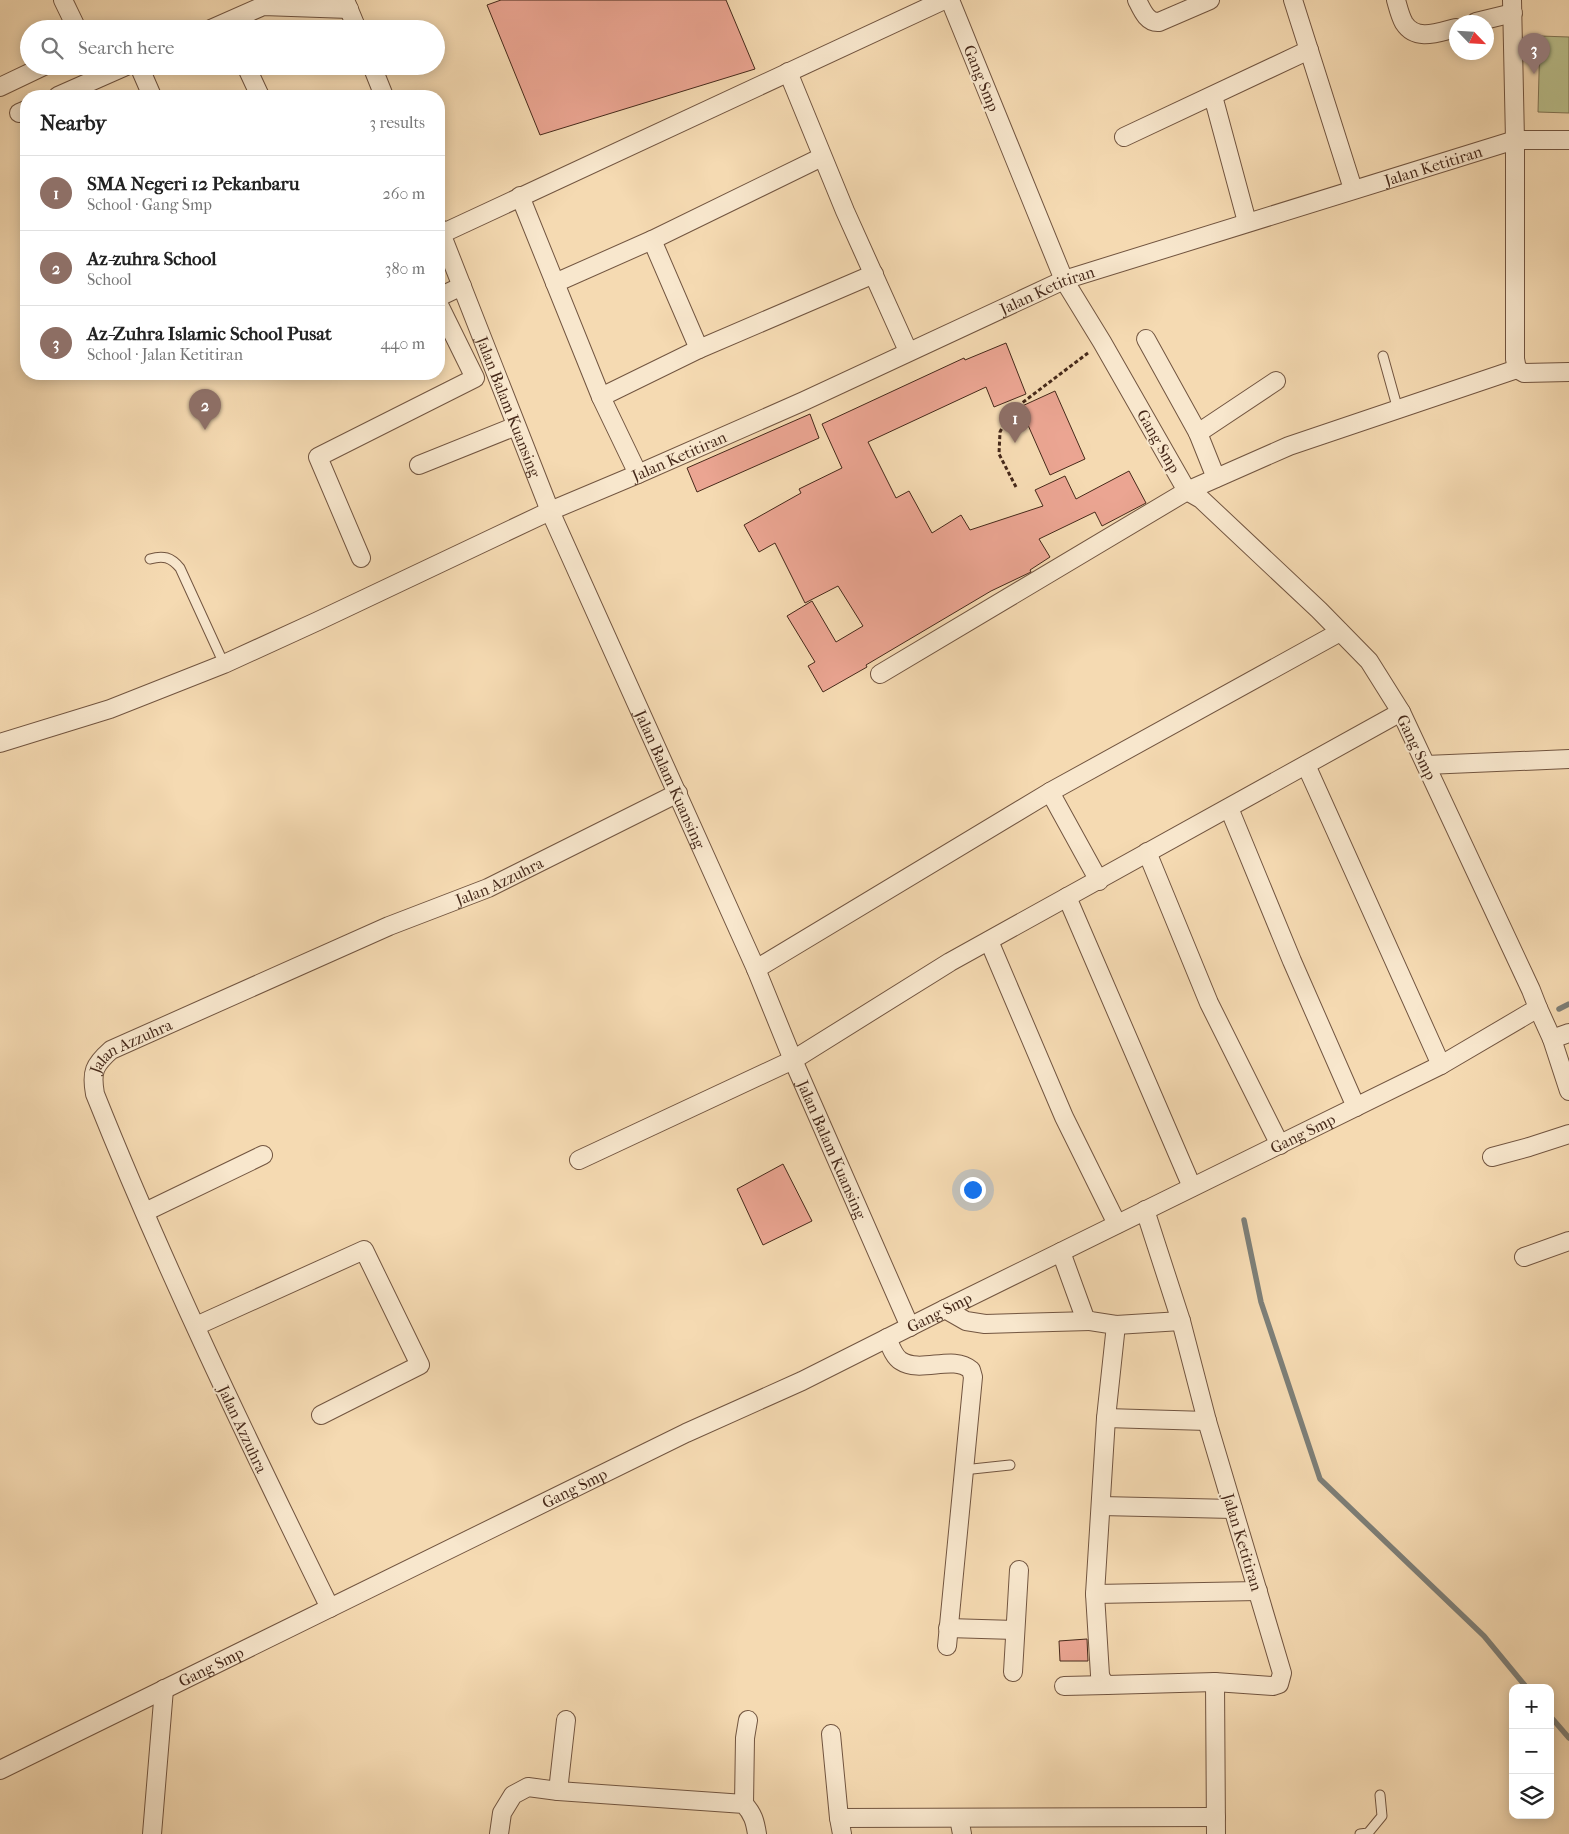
<!DOCTYPE html>
<html lang="en">
<head>
<meta charset="utf-8">
<style>
	body { margin:0; font-family:"IM FELL French Canon",serif; background:#f2f2f2; color:#222 }
	.controls { position:absolute; right:15px; bottom:15px; display:grid; overflow:hidden; border-radius:10px; box-shadow:0 2px 12px #0003 }
	.controls button { width:45px; height:45px; display:grid; place-items:center; padding:0; border:0; border-bottom:1px solid #e0e0e0; background:#fff; color:#222; font:25px sans-serif }
	.compass { position:absolute; left:1449px; top:15px; width:45px; height:45px; border-radius:50%; background:#fff; box-shadow:0 2px 12px #0003; rotate:115deg }
	.you { position:absolute; left:972px; top:1189px; width:18px; height:18px; margin:-12px; border:4px solid #fff; border-radius:50%; background:#1a73e8; box-shadow:0 0 0 8px #1a73e833 }
	.badge { display:grid; place-items:center; width:32px; height:32px; border-radius:50%; background:#0b8043; color:#fff; font-size:16px; font-weight:700 }
	.pin { position:absolute; translate:-50% -41px; filter:drop-shadow(0 1px 2px #0008) }
	.pin::after { content:''; position:absolute; top:26px; width:18px; height:15px; background:inherit; clip-path:polygon(0 0,100% 0,50% 100%) }
	.list { margin:0; padding:0; list-style:none }
	h2 { display:flex; justify-content:space-between; align-items:center; height:65px; margin:0; padding:0 20px; font-size:21px }
	h2 small { font-size:16px; font-weight:400; color:#767676 }
	.list li { display:grid; grid-template-columns:32px 1fr auto; gap:15px; align-items:center; box-sizing:border-box; height:75px; padding:0 20px; border-top:1px solid #e0e0e0 }
	.list b { display:block; font-size:19px; white-space:nowrap }
	.list p { margin:0; font-size:16px; white-space:nowrap; color:#767676 }
	.list em { font-size:16px; font-style:normal; color:#767676 }
	.icon { flex:none; width:28px; height:28px; fill:none; stroke:currentColor; stroke-width:2; stroke-linecap:round; stroke-linejoin:round }
	.map { position:relative; flex:none; width:1569px; height:1834px; overflow:hidden }
	.search { position:absolute; background:#fff; box-shadow:0 2px 12px #0003; left:20px; top:20px; width:425px; height:55px; display:flex; align-items:center; gap:12px; box-sizing:border-box; padding:0 18px; border-radius:28px; color:#767676; font-size:19px }
	.panel { position:absolute; background:#fff; box-shadow:0 2px 12px #0003; left:20px; top:90px; width:425px; height:290px; border-radius:20px }
	.map>svg:first-child { display:block }
	.green { fill:#bac08d; stroke:#807454 }
	.lines { fill:none; stroke-linecap:round; stroke-linejoin:round }
	.stream { stroke:#7d7f78; stroke-width:5.5 }
	.building { fill:#eba592; stroke:#46291a }
	.service-casing { stroke:#725540; stroke-width:11 }
	.minor-casing { stroke:#725540; stroke-width:20 }
	.path { stroke:#46291a; stroke-width:3; stroke-dasharray:4 2.5; stroke-linecap:butt }
	.service { stroke:#f8e7cd; stroke-width:9 }
	.minor { stroke:#f8e7cd; stroke-width:18 }
	.labels { text-anchor:middle; stroke-width:4; stroke-linejoin:round; paint-order:stroke }
	.street-label { font-size:16px; fill:#46291a; stroke:#f8e7cd }
</style>
</head>
<body>
<div class="map">
<svg width="1569" height="1834" viewBox="0 0 1569 1834">
	<rect width="100%" height="100%" fill="#f5dab2"/>
	<filter id="stains"><feTurbulence type="fractalNoise" baseFrequency=".004" numOctaves="4"/><feColorMatrix values="0 0 0 0 .2 0 0 0 0 .09 0 0 0 0 .02 0 0 0 .5 -.17"/></filter>
	<radialGradient id="worn" r=".72"><stop offset=".6" stop-color="#630" stop-opacity="0"/><stop offset="1" stop-color="#630" stop-opacity=".3"/></radialGradient>
	<path class="green" d="M1540,36L1569,37V113L1538,112Z"/>
	<g class="lines">
		<path class="stream" d="M1559,1009L1569,1004
			M1244,1220L1261,1302L1320,1479L1484,1636L1527,1688
			M1550,1716L1569,1738"/>
	</g>
	<path class="building" d="M501,0H726L755,69L540,135L487,5Z
		M1006,343L1026,394L994,407L986,387L868,442L896,498L909,491L932,533L961,515L970,530L1043,506L1035,490L1065,476L1076,499L1129,471L1146,503L1102,526L1095,512L1039,539L1050,557L1030,570L1031,572L991,591L866,665L867,667L823,692L808,666L815,662L787,616L812,601L836,642L863,626L838,586L805,603L775,543L759,552L744,525L801,493L799,489L842,468L822,424L964,358L965,360Z
		M1055,391L1085,459L1050,475L1020,407Z
		M810,414L819,438L697,492L687,468Z
		M783,1164L812,1221L763,1245L737,1189Z
		M1087,1639L1088,1661H1060L1059,1641Z"/>
	<g class="lines">
		<g class="service-casing">
			<path id="service" d="M1383,356L1398,410
				M150,559C163,555 171,557 180,568L224,664
				M963,1470L1010,1465
				M1360,1834L1368,1833L1382,1816L1380,1795"/>
		</g>
		<g class="minor-casing">
			<g id="minor">
				<path d="M63,0L77,29"/>
				<path d="M345,0L357,29"/>
				<path d="M1137,0C1142,10 1147,23 1159,22L1210,0"/>
				<path d="M1293,0L1353,189"/>
				<path d="M1396,0C1398,7 1400,16 1404,23C1416,42 1439,32 1456,28"/>
				<path d="M1512,0L1515,140V359L1517,369L1524,373L1569,372"/>
				<path d="M1476,22L1513,13"/>
				<path d="M211,29L263,6L349,9"/>
				<path d="M139,66L152,96"/>
				<path d="M246,66L260,96"/>
				<path d="M372,66L384,96"/>
				<path d="M788,72L845,211L908,351"/>
				<path d="M0,87L44,66"/>
				<path d="M58,96L126,66"/>
				<path d="M1213,96L1247,222"/>
				<path d="M19,113L26,110"/>
				<path d="M1124,137L1309,50"/>
				<path d="M520,196L601,397L638,474"/>
				<path id="s1" d="M439,228L550,511L756,969L793,1060L910,1327"/>
				<path d="M439,235L944,0"/>
				<path d="M652,240L699,349"/>
				<path d="M555,283L652,240L822,157"/>
				<path d="M439,297L462,286"/>
				<path d="M1146,339L1198,433L1216,478"/>
				<path d="M601,397L699,349L874,274"/>
				<path d="M1198,433L1276,381"/>
				<path d="M419,465L516,426"/>
				<path d="M361,558L318,457L475,378L439,305"/>
				<path d="M880,674L1187,491L1289,446L1517,369"/>
				<path id="s2" d="M0,743L110,709L224,664L318,621L550,511L638,474L804,401L1064,280L1515,140H1569"/>
				<path d="M1306,765L1441,1065"/>
				<path d="M1426,765L1569,759"/>
				<path d="M1050,792L1099,881"/>
				<path d="M1229,808L1292,961L1356,1107"/>
				<path d="M1147,852L1209,1003L1280,1145"/>
				<path d="M1067,897L1192,1187"/>
				<path d="M989,941L1064,1117L1117,1224"/>
				<path d="M756,969L1050,792L1340,632"/>
				<path d="M1538,1008L1552,1039L1569,1091"/>
				<path d="M1552,1039L1569,1033"/>
				<path d="M1492,1157L1529,1147L1569,1134"/>
				<path d="M579,1160L793,1060L950,962L1401,712"/>
				<path d="M145,1212L263,1155"/>
				<path d="M1061,1252L1085,1318L1090,1321L1116,1325L1106,1418L1095,1594L1100,1675L1102,1680L1107,1685L1215,1682L1273,1686L1279,1684L1282,1673L1207,1421L1181,1321L1145,1210"/>
				<path d="M1524,1257L1569,1241"/>
				<path d="M945,1309L966,1321L985,1324L1090,1321"/>
				<path d="M1116,1325L1181,1321"/>
				<path d="M196,1326L364,1250L420,1365L321,1415"/>
				<path d="M887,1338C890,1345 894,1357 901,1361C921,1374 953,1354 971,1370L973,1377L947,1646"/>
				<path d="M1106,1418L1207,1421"/>
				<path d="M1101,1506L1233,1509"/>
				<path d="M1095,1594L1258,1591"/>
				<path id="s3" d="M330,1608C247,1439 165,1269 95,1094C91,1072 94,1065 111,1050L389,926L488,888L678,793"/>
				<path d="M948,1628L1015,1630"/>
				<path d="M1013,1672L1019,1570"/>
				<path d="M1215,1682L1216,1834"/>
				<path d="M1064,1686L1107,1685"/>
				<path d="M831,1734L839,1818L1216,1817"/>
				<path id="s4" d="M0,1770L686,1433L802,1381L945,1309L1441,1065L1538,1008L1531,990L1401,712L1369,661L1319,610L1201,499L1187,491L1102,342L1064,280L950,0"/>
				<path d="M558,1791L566,1720"/>
				<path d="M744,1804L745,1738L748,1720"/>
				<path d="M839,1818L842,1834"/>
				<path d="M959,1818L962,1834"/>
				<path d="M152,1834L164,1689"/>
				<path d="M499,1834L502,1813L513,1795L528,1787L558,1791L744,1804C753,1814 755,1821 757,1834"/>
			</g>
		</g>
		<path class="path" d="M1016,487L999,454L1000,432L1010,412L1088,353"/>
		<use href="#service" class="service"/>
		<use href="#minor" class="minor"/>
	</g>
	<g class="labels">
		<g class="street-label">
			<text transform="translate(982 78) rotate(68)" y="6">Gang Smp</text>
			<text dy="6" stroke="none"><textPath href="#s2" startOffset="1548">Jalan Ketitiran</textPath></text>
			<text dy="6" stroke="none"><textPath href="#s2" startOffset="1142">Jalan Ketitiran</textPath></text>
			<text dy="6" stroke="none"><textPath href="#s1" startOffset="192">Jalan Balam Kuansing</textPath></text>
			<text transform="translate(1159 441) rotate(60)" y="6">Gang Smp</text>
			<text dy="6" stroke="none"><textPath href="#s2" startOffset="738">Jalan Ketitiran</textPath></text>
			<text transform="translate(1417 747) rotate(64)" y="6">Gang Smp</text>
			<text dy="6" stroke="none"><textPath href="#s1" startOffset="598">Jalan Balam Kuansing</textPath></text>
			<text dy="6" stroke="none"><textPath href="#s3" startOffset="1039">Jalan Azzuhra</textPath></text>
			<text dy="6" stroke="none"><textPath href="#s3" startOffset="634">Jalan Azzuhra</textPath></text>
			<text dy="6" stroke="none"><textPath href="#s4" startOffset="1450">Gang Smp</textPath></text>
			<text dy="6" stroke="none"><textPath href="#s1" startOffset="1002">Jalan Balam Kuansing</textPath></text>
			<text dy="6" stroke="none"><textPath href="#s4" startOffset="1045">Gang Smp</textPath></text>
			<text transform="translate(243 1429) rotate(65)" y="6">Jalan Azzuhra</text>
			<text dy="6" stroke="none"><textPath href="#s4" startOffset="640">Gang Smp</textPath></text>
			<text transform="translate(1243 1542) rotate(73)" y="6">Jalan Ketitiran</text>
			<text dy="6" stroke="none"><textPath href="#s4" startOffset="235">Gang Smp</textPath></text>
		</g>
	</g>
	<rect width="100%" height="100%" filter="url(#stains)"/>
	<rect width="100%" height="100%" fill="url(#worn)"/>
</svg>
<div class="controls">
<button>+</button>
<button>−</button>
<button><svg class="icon" aria-label="layers" viewBox="0 0 24 24"><path d="M12 4l9 5-9 5-9-5zM3 14l9 5 9-5"/></svg></button>
</div>
<svg class="compass" viewBox="-18 -18 36 36"><path d="M0-13l5 13h-10z" fill="#e53935"/><path d="M0 13l5-13h-10z" fill="#767676"/></svg>
<div class="you"></div>
<div class="pin badge" style="left:1015px;top:443px;background:#8d6e63">1</div>
<div class="pin badge" style="left:205px;top:430px;background:#8d6e63">2</div>
<div class="pin badge" style="left:1534px;top:74px;background:#8d6e63">3</div>
<div class="search"><svg class="icon" aria-label="search" viewBox="0 0 24 24"><circle cx="10" cy="10" r="6"/><path d="M15 15l6 6"/></svg>Search here</div>
<section class="panel">
<h2>Nearby<small>3 results</small></h2>
<ul class="list">
<li><span class="badge" style="background:#8d6e63">1</span><div><b>SMA Negeri 12 Pekanbaru</b><p>School · Gang Smp</p></div><em>260 m</em></li>
<li><span class="badge" style="background:#8d6e63">2</span><div><b>Az-zuhra School</b><p>School</p></div><em>380 m</em></li>
<li><span class="badge" style="background:#8d6e63">3</span><div><b>Az-Zuhra Islamic School Pusat</b><p>School · Jalan Ketitiran</p></div><em>440 m</em></li>
</ul>
</section>
</div>
</body>
</html>
